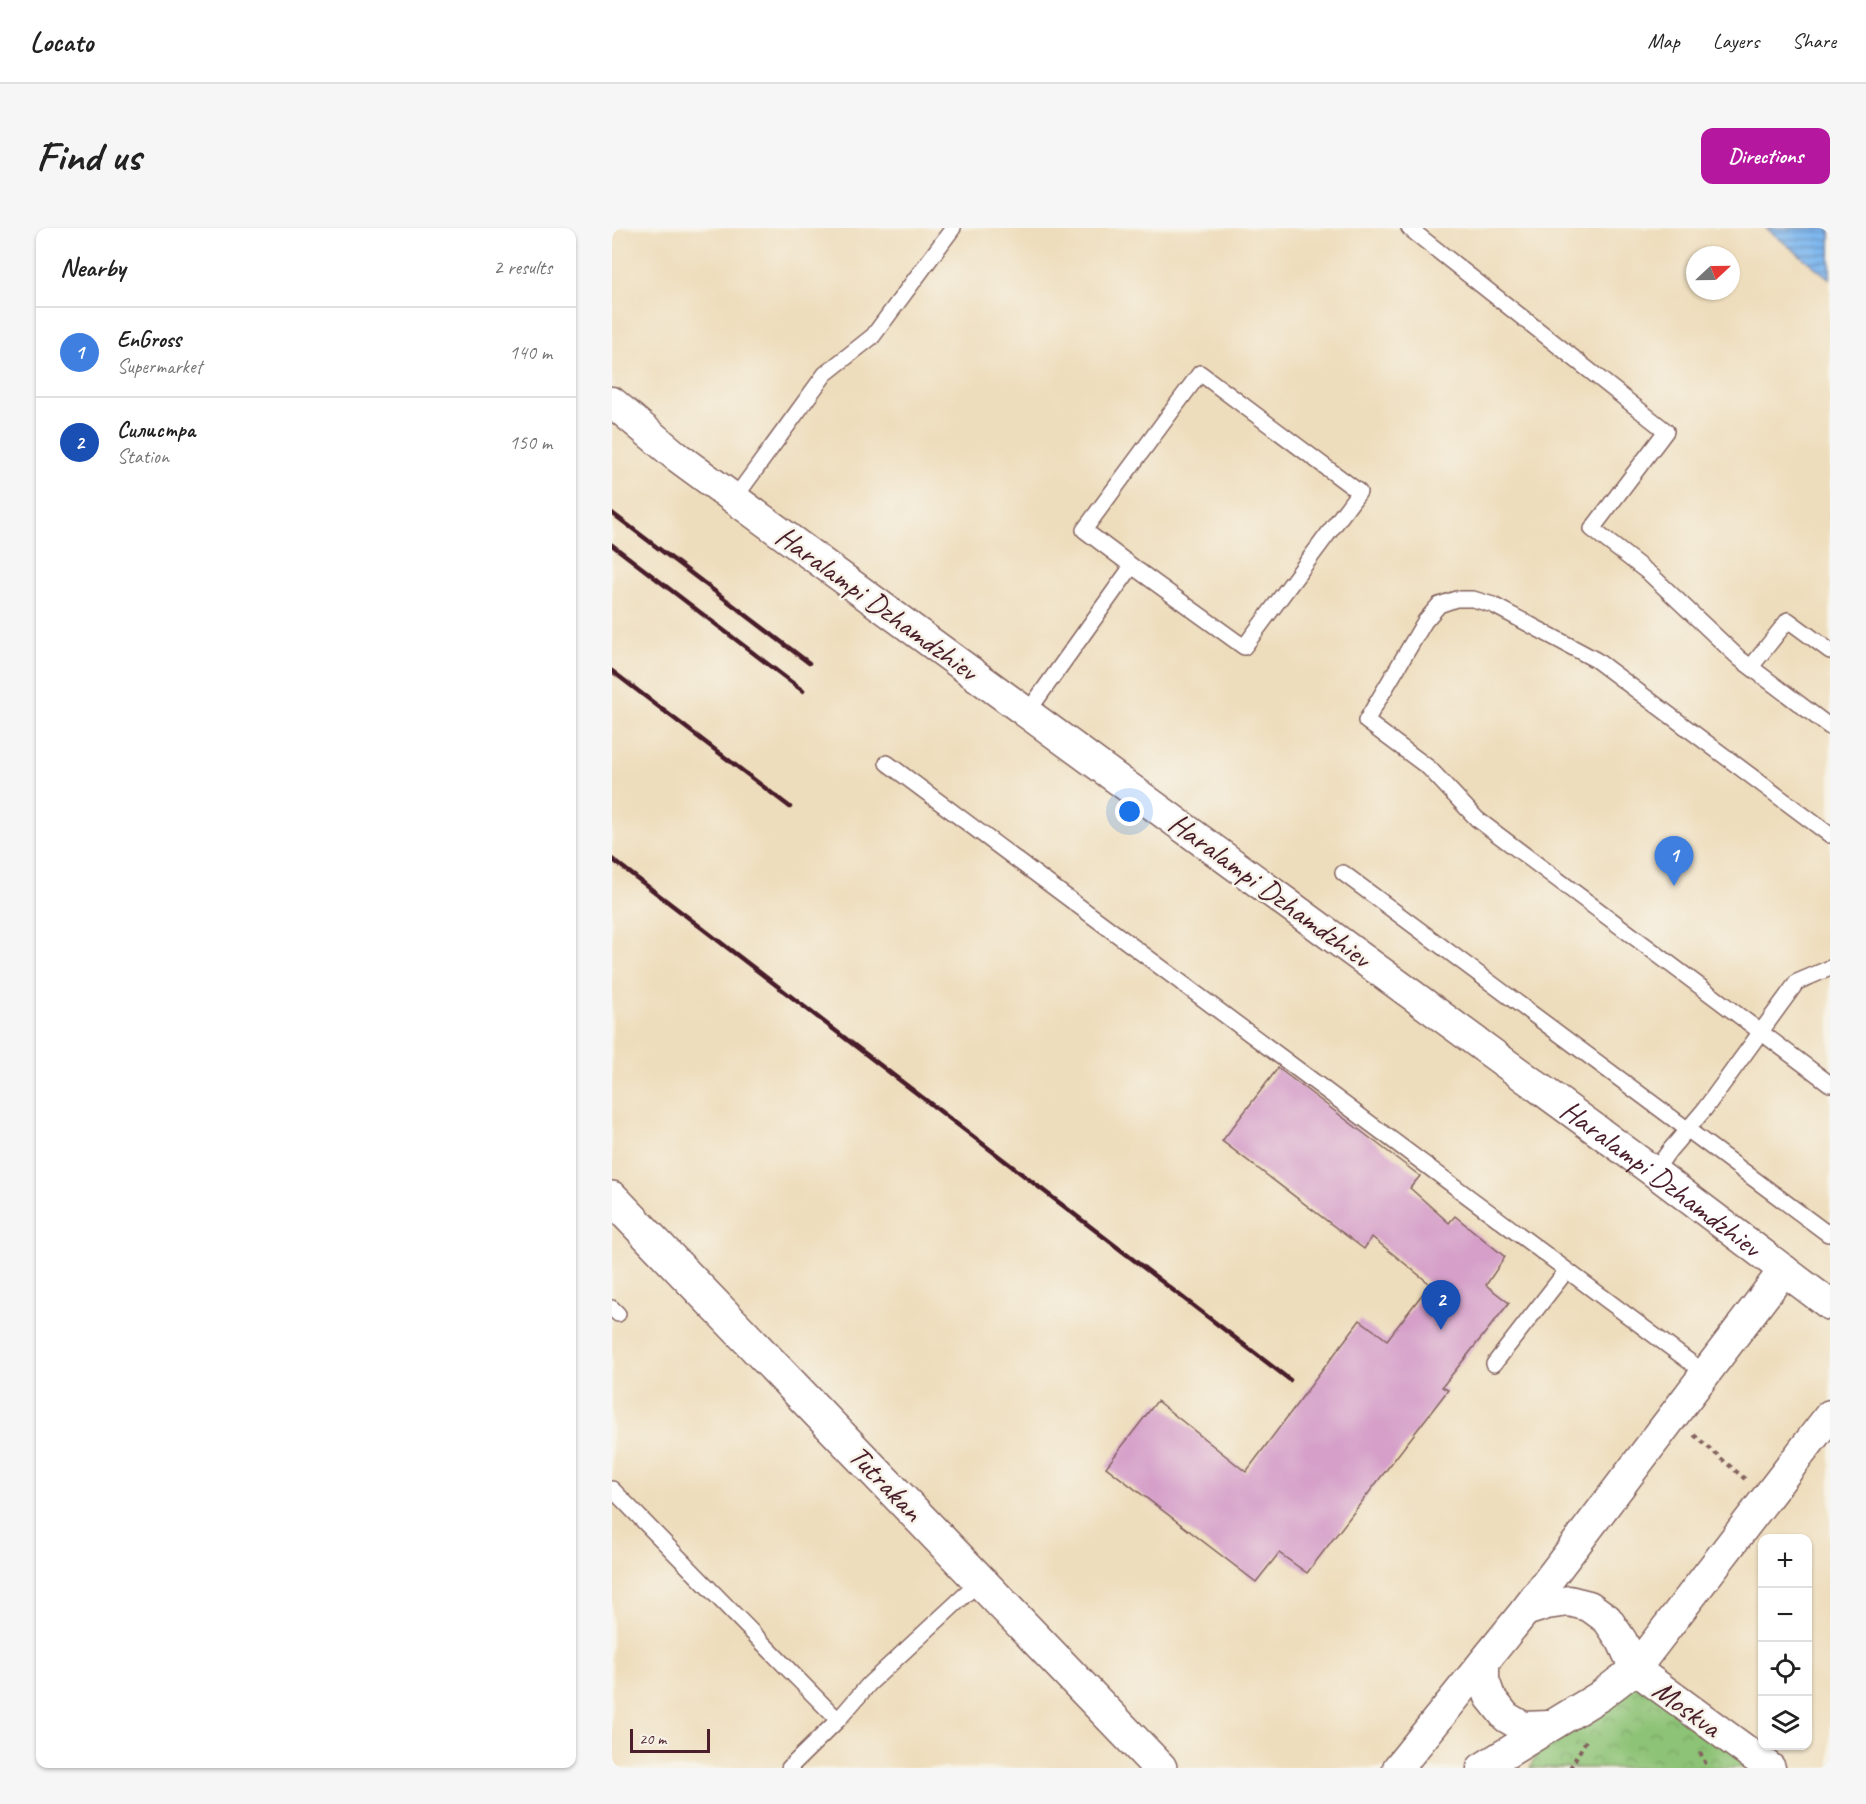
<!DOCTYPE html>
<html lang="en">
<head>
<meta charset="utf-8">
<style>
	body { margin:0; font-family:Caveat,sans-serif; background:#f6f6f6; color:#222 }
	.controls { position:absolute; right:18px; bottom:18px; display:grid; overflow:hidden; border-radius:12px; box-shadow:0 2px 4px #0004 }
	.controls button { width:54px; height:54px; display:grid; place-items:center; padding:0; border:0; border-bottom:2px solid #e0e0e0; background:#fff; color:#222; font:30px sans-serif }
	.compass { position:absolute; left:1074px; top:18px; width:54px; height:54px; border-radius:50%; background:#fff; box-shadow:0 2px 4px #0004; rotate:68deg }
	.scale { position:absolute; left:18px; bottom:15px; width:80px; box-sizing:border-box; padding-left:6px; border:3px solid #4a1f2b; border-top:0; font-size:16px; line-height:21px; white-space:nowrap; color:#4a1f2b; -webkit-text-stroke:4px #f7f3e8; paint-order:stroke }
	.you { position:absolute; left:518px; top:584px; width:21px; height:21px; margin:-15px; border:4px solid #fff; border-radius:50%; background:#1a73e8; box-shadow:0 0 0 9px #1a73e833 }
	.badge { display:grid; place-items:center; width:39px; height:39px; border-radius:50%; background:#b5179e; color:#fff; font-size:20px; font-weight:700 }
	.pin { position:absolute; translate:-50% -50px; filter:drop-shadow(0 2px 3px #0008) }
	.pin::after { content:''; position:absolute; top:32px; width:21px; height:18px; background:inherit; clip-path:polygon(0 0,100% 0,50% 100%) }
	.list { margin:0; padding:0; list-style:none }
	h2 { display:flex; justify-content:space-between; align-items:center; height:78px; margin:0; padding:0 24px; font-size:26px }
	h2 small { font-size:20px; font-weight:400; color:#767676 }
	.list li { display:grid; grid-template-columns:39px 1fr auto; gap:18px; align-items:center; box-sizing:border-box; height:90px; padding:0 24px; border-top:2px solid #e0e0e0 }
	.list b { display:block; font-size:22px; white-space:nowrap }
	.list p { margin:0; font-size:20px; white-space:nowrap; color:#767676 }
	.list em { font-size:20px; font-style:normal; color:#767676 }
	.icon { flex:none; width:33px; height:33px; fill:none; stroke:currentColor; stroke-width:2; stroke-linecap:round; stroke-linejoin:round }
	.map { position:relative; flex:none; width:1218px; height:1540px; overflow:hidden; border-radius:12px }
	header { display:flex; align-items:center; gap:36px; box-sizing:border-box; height:84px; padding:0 30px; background:#fff; border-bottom:2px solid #e0e0e0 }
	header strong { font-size:28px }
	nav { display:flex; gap:33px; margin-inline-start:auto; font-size:21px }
	.intro { display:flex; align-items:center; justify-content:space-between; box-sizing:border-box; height:144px; padding:0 36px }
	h1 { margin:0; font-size:42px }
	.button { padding:15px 27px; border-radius:12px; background:#b5179e; color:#fff; font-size:21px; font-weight:700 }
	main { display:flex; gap:36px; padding:0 36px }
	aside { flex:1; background:#fff; border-radius:12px; box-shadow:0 2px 4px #0004 }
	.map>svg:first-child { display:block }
	.park { fill:url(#park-crowns); stroke:#6c7150; stroke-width:1.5 }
	.water { fill:url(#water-rules); stroke:#646b8c; stroke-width:1.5 }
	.building { fill:#d59fc9 }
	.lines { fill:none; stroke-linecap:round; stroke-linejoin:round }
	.service-casing { stroke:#83625e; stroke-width:18 }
	.minor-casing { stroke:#83625e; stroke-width:33 }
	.tertiary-casing { stroke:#83625e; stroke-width:36 }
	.path { stroke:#83625e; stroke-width:4; stroke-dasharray:4.5 4.5; stroke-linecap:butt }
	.service { stroke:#fff; stroke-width:15 }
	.minor { stroke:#fff; stroke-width:30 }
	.tertiary { stroke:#fff; stroke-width:33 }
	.rail { stroke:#4a1f2b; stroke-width:4.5 }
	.labels { text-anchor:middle; stroke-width:5; stroke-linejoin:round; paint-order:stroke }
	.street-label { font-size:30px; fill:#4a1f2b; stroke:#f7f3e8 }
</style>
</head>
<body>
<header>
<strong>Locato</strong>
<nav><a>Map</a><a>Layers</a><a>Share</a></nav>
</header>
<div class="intro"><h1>Find us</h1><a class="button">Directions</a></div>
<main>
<aside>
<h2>Nearby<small>2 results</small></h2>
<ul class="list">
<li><span class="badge" style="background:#3f7fe0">1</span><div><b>EnGross</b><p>Supermarket</p></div><em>140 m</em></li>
<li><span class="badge" style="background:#1a4fb4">2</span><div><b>Силистра</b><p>Station</p></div><em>150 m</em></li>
</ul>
</aside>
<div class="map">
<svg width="1218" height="1540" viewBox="0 0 1218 1540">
	<defs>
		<pattern id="park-crowns" width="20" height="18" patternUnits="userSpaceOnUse" patternTransform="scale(1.5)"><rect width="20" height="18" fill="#8dc376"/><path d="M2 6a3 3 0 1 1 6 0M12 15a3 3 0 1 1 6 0" fill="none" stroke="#759e61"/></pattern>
		<pattern id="water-rules" width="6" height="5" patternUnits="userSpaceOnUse" patternTransform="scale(1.5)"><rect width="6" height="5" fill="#7eb7ee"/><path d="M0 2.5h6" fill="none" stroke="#6994c1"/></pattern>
	</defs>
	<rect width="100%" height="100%" fill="#f7f3e8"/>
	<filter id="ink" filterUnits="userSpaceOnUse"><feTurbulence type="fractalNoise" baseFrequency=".0167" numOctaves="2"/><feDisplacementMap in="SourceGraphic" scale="12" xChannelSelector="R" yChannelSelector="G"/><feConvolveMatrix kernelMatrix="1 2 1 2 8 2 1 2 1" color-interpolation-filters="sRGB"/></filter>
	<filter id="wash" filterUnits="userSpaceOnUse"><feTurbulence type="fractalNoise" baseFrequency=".008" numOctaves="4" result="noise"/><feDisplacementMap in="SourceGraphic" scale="24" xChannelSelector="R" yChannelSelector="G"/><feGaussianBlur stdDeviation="1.35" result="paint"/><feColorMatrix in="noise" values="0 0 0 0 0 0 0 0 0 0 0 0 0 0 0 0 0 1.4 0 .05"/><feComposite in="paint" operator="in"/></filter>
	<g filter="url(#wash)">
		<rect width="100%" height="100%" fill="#eeddbc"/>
		<path class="park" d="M1023,1441L1158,1540H918L937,1498Z"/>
		<path class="water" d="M1154,0H1218V51Z"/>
		<g id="blocks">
			<path class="building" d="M666,840L808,948L798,960L837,995L843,988L893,1029L874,1057L897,1075L830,1159L836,1162L695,1345L667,1325L644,1354L494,1239L545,1173L634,1244L748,1092L775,1112L818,1056L760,1009L752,1021L610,913Z"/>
		</g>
	</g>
	<g filter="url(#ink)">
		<use href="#blocks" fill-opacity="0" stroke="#83625e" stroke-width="1.5"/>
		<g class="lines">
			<g class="service-casing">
				<path id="service" d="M797,0L1054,203L980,301L1038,346L1128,431L1218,499
					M122,271L213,146L261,108L341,0
					M1139,439L1176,392L1218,423
					M415,485L520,338L472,302L588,145L747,264L632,419L520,338
					M275,535L1094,1146
					M1218,607L984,432L881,377L861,371H844L827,377L813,393L754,493L817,540L865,591L1218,856
					M731,645L1216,1006L1218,1003
					M1042,944L1057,923L1092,882L1185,754L1218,740
					M0,1080L6,1086
					M882,1136L955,1042
					M0,1261L226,1492
					M177,1540L226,1492L257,1456L368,1353"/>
			</g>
			<g class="minor-casing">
				<g id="minor">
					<path id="s1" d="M0,174L64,228L1042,944L1218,1077"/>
					<path d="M913,1383L935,1376L957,1373L977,1378L995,1391L1010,1413L1023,1441L1158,1540"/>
					<path d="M872,1434V1452L878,1469L894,1489L911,1499L937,1498"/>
					<path d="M786,1540L913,1383L1172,1042"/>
					<path d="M870,1540L988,1468L1023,1441L1218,1187"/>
				</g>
			</g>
			<g class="tertiary-casing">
				<path id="tertiary" d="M0,970L548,1540"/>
			</g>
			<path class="path" d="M1082,1207L1133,1251
				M1088,1524L1096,1540
				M958,1540L975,1511"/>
			<use href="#service" class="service"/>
			<use href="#minor" class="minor"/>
			<use href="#tertiary" class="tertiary"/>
			<path class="rail" d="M0,285L197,435
				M0,317L191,463
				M0,443L178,579
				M0,631L678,1152"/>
		</g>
	</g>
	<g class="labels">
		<g class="street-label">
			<text transform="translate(265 375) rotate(36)" y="10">Haralampi Dzhamdzhiev</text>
			<text transform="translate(658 662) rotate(36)" y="10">Haralampi Dzhamdzhiev</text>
			<text dy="10" stroke="none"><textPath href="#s1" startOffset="1305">Haralampi Dzhamdzhiev</textPath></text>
			<text transform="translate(274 1255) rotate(46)" y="10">Tutrakan</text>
			<text transform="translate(1075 1480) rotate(36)" y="10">Moskva</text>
		</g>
	</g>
</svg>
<div class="controls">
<button>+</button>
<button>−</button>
<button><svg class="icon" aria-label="locate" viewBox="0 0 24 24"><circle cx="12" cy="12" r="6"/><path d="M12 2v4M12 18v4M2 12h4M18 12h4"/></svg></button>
<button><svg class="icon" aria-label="layers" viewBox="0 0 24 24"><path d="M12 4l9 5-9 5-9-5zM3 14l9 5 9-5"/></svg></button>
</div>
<svg class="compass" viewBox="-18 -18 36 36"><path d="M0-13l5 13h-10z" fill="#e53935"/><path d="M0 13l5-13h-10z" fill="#767676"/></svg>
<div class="scale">20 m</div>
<div class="you"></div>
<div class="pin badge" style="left:1062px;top:658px;background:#3f7fe0">1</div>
<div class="pin badge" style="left:829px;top:1102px;background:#1a4fb4">2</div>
</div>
</main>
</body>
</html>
